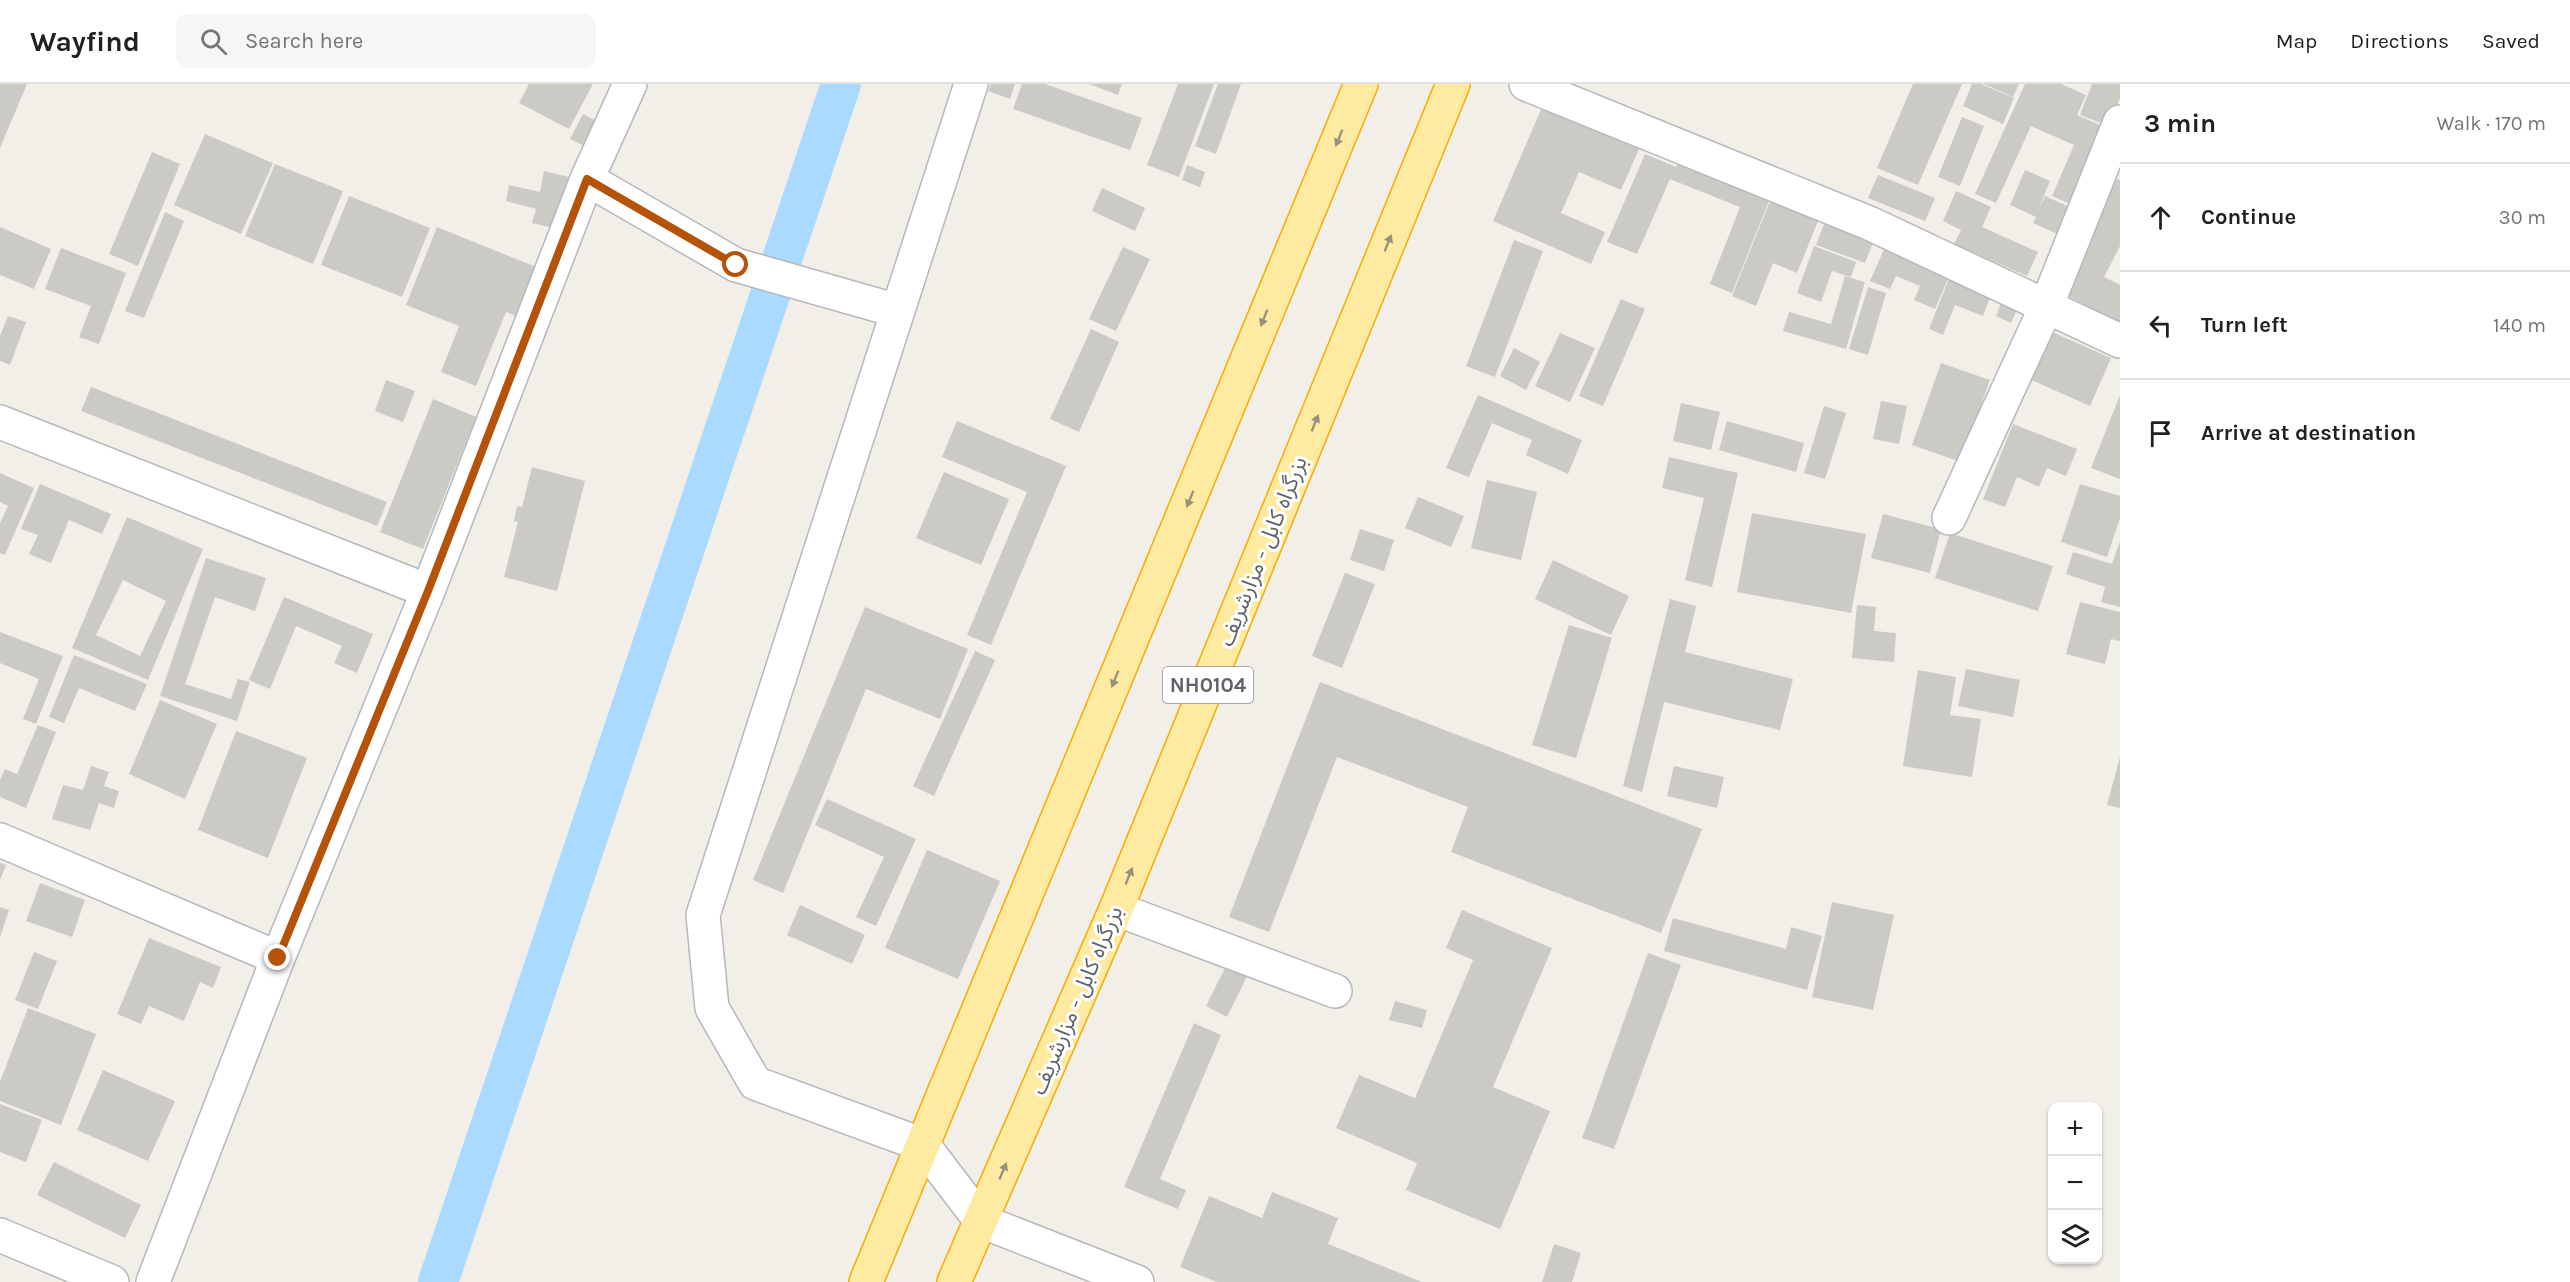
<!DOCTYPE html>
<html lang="en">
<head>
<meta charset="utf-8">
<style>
	body { margin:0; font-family:Karla,"Noto Sans Arabic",sans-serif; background:#f6f6f6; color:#202124 }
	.controls { position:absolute; right:18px; bottom:18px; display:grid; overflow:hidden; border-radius:12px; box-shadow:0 2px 4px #0004 }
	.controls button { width:54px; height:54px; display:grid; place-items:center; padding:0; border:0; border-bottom:2px solid #e0e0e0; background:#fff; color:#202124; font:30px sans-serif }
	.stop { position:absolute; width:18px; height:18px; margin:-14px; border:4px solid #b45309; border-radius:50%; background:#fff }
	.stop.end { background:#b45309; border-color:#fff; box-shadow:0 2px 6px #0008 }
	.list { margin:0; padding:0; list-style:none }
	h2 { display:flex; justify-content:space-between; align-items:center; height:78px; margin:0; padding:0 24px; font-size:26px }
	h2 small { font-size:20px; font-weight:400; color:#757577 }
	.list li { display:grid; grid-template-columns:39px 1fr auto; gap:18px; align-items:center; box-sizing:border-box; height:108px; padding:0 24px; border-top:2px solid #e0e0e0 }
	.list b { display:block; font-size:22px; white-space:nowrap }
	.list em { font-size:20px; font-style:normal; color:#757577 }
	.icon { flex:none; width:33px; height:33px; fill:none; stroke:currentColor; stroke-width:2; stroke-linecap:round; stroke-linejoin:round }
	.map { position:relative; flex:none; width:2120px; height:1198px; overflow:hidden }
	header { display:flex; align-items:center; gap:36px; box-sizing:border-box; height:84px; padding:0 30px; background:#fff; border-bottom:2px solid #e0e0e0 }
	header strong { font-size:28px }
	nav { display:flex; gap:33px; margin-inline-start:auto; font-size:21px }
	.search { width:420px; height:54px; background:#f6f6f6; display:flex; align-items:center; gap:15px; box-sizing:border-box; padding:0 21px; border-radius:12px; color:#757577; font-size:22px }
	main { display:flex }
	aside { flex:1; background:#fff }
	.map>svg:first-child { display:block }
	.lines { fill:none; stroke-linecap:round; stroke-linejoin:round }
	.canal { stroke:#aadaff; stroke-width:40 }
	.building { fill:#cccac5; fill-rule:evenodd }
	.minor-casing { stroke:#b5b8bc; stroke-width:36 }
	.trunk-casing { stroke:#f9ab00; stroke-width:36 }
	.minor { stroke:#fff; stroke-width:33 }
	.trunk { stroke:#feeaa1; stroke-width:33 }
	.oneway { fill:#97927c }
	.route { stroke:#b45309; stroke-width:8 }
	.labels { text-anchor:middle; stroke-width:6; stroke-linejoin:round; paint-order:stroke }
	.shield { fill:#fff; stroke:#8f9295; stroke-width:1.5 }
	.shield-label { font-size:21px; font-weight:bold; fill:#5f6368 }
	.street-label { font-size:22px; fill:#5f6368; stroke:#fff }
</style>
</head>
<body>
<header>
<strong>Wayfind</strong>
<div class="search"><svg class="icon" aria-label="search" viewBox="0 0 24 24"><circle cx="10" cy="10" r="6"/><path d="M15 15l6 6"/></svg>Search here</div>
<nav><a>Map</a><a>Directions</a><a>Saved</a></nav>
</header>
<main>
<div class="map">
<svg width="2120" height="1198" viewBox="0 0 2120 1198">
	<rect width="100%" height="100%" fill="#f1efe8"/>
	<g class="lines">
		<path class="canal" d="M438,1198L841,0"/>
	</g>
	<path class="building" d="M0,0H27L0,64Z
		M529,0H593L569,45L519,19Z
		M991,0H1015L1010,15L988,7Z
		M1022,0H1045L1142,34L1130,66L1013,25Z
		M1089,0H1122L1118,11Z
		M1178,0H1214L1179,93L1147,81Z
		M1218,0H1241L1216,70L1195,62Z
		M1913,0H1962L1918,101L1877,84Z
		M1972,0H1981L2014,14L2003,40L1963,22Z
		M1984,0H2019L2013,13Z
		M2025,0H2061L2086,11L2077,31L2112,46L2077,123L2052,112L2074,61L2031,42L1996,119L1975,110Z
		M2092,0H2120V14L2109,42L2080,31Z
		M1543,21L1640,63L1621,106L1579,88L1561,129L1605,148L1591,180L1493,137Z
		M583,30L606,42L592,66L570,55Z
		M1962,33L1984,42L1960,102L1938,93Z
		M205,50L273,79L241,150L174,121Z
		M152,68L180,80L138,182L109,170Z
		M1645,70L1676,83L1679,75L1771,112L1732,209L1710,200L1740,123L1670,95L1637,170L1607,158Z
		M275,80L343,107L313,180L245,152Z
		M1187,81L1205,88L1200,103L1182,96Z
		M2025,86L2050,97L2038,126L2045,112L2074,125L2062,152L2033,139L2036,133L2010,121Z
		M544,87L569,93L557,145L532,139L536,125L506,117L509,101L540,108Z
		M1878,91L1935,114L1925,137L1868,114Z
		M2117,95L2120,96V162L2104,193L2120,201V238L2060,208Z
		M1102,104L1145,124L1135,147L1092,127Z
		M1956,107L1991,123L1982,143L2038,168L2027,192L1954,160L1961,146L1943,137Z
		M349,112L430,144L402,213L321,181Z
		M1772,112L1820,132L1797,189L1773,179L1756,222L1732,212Z
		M165,128L184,137L144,234L125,227Z
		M1828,130L1877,148L1865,179L1816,161Z
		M0,143L51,165L34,205L0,191Z
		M437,143L536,183L516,232L506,228L476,302L441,288L459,242L406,221Z
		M1514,156L1543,167L1495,293L1466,282Z
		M1814,162L1856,178L1851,193L1832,187L1821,218L1797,209Z
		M1123,163L1150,175L1116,247L1089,235Z
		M1885,163L1950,190L1935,225L1914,216L1920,202L1896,192L1890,205L1870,197Z
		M61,164L126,189L99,260L79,253L91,222L45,205Z
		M1845,192L1865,198L1846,265L1783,247L1789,228L1831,240Z
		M1950,192L1992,209L1983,232L1955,221L1943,251L1929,245Z
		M1868,203L1886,209L1868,271L1849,265Z
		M2004,212L2020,219L2011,239L1996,232Z
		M1621,215L1645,225L1603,322L1579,312Z
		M8,232L26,238L10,281L0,277V252Z
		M2041,243L2111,274L2090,322L2020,291Z
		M1091,245L1119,258L1079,348L1050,335Z
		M1560,249L1595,264L1570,318L1535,302Z
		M1514,264L1540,278L1526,306L1500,292Z
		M1941,279L1990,296L1961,378L1912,361Z
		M386,296L415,307L403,338L375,327Z
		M91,303L387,418L377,442L81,327Z
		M1478,311L1582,356L1568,390L1526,371L1532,356L1492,339L1469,393L1446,384Z
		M2120,311V395L2091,384Z
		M433,315L476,333L423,465L380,448Z
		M1881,317L1907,322L1899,360L1873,355Z
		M1681,319L1720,328L1711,366L1673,357Z
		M1824,322L1846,329L1825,395L1804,389Z
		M957,337L1066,382L991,561L967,551L1027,408L942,373Z
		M1727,337L1804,359L1796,388L1719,366Z
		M2013,340L2077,365L2066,392L2047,384L2039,403L2017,393L2005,423L1983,415Z
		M1669,373L1738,389L1712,503L1685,496L1704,414L1662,404Z
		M532,383L585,397L557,507L504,493L518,438L514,437L517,422L522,423Z
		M944,388L1009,415L981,481L916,454Z
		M0,389L34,404L5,471L0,469V439L8,422L0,418Z
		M1487,396L1537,408L1521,476L1471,464Z
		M40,400L111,430L102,450L69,436L51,479L29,470L38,451L21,445Z
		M2080,400L2120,412V434L2107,473L2061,458Z
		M1418,413L1464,432L1451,463L1405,444Z
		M1752,429L1866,450L1851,529L1737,508Z
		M1883,430L1941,445L1930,489L1871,474Z
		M127,433L203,465L148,596L72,564ZM123,496L166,517L140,572L96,551Z
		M1360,445L1394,456L1384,487L1350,476Z
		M1950,449L2053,482L2038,527L1935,494Z
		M2120,457V523L2101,518L2105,503L2066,490L2073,468L2112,480Z
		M206,474L266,494L255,527L215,513L185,600L231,615L238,595L250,598L237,637L160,612Z
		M1553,476L1629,512L1611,551L1535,515Z
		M1345,489L1375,500L1342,584L1312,572Z
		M284,513L373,550L357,589L334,579L342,562L296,542L270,605L249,596Z
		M1670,515L1696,522L1685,568L1793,595L1780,646L1664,618L1642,708L1623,702Z
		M2080,518L2120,528V557L2111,555L2105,580L2066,570Z
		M1857,521L1876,523L1874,547L1896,549L1894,578L1852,574Z
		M865,523L968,565L940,635L866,605L783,809L753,796Z
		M1569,541L1612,554L1576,674L1532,661Z
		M0,548L63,572L36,640L23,635L39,595L0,579Z
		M975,567L995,576L934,712L913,702Z
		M74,571L147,600L135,627L79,604L64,639L49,633Z
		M1966,585L2020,596L2013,633L1958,622Z
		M1918,586L1956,593L1950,631L1981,635L1972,693L1903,682Z
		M1320,598L1702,745L1661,849L1451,768L1468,723L1337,673L1269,848L1229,833Z
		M160,616L217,640L185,715L129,690Z
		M38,641L56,648L26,724L0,713V696L5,685L17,690Z
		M236,647L307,674L268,774L198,746Z
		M2120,673V724L2107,721Z
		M91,682L109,688L104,702L119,707L114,724L99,719L90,746L52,735L63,701L83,706Z
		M1674,682L1724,693L1717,724L1667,712Z
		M827,715L916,755L876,842L856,833L884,773L815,741Z
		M927,766L1000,797L958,895L885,864Z
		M0,779L6,781L0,796Z
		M40,799L85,816L72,853L26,837Z
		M1832,818L1894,831L1873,926L1812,913Z
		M800,821L865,851L852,880L787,851Z
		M0,823L9,826L0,853Z
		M1462,826L1552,864L1493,1003L1550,1027L1500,1145L1406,1106L1417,1079L1336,1044L1359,991L1415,1014L1473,876L1446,864Z
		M1673,834L1786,865L1791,843L1822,852L1807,906L1664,867Z
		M149,854L221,883L213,904L200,898L184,937L149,922L141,940L117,930Z
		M34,868L57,877L38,925L15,916Z
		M1648,869L1681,881L1614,1065L1582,1054Z
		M1231,872L1252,882L1227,933L1206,922Z
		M1395,917L1427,926L1422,944L1389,936Z
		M28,924L96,950L61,1041L0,1017V998Z
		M1194,939L1221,951L1160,1095L1186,1106L1178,1125L1124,1103Z
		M103,986L175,1017L148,1077L77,1046Z
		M0,1020L42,1036L26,1078L0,1068Z
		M54,1078L141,1121L125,1154L37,1111Z
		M1272,1108L1338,1134L1328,1160L1422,1198H1217L1180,1183L1209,1112L1262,1134Z
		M1554,1160L1581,1169L1572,1198H1542Z"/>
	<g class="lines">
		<g class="minor-casing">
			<path id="minor" d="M971,0L703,831L712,924L755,999L923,1061L981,1137L1137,1198
				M1526,0L1869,139L2120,257
				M587,95L736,181L898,227
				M0,338L428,507
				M1949,434L2046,223L2120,38
				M0,756L278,874
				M1116,825L1335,907
				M0,1151L112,1198
				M153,1198L278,874L428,507L587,95L630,0"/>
		</g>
		<g class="trunk-casing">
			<path id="trunk" d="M866,1198L1361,0
				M954,1198L1116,825L1453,0"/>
		</g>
		<use href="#minor" class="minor"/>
		<use href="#trunk" class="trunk"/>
	</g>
	<defs><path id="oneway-solid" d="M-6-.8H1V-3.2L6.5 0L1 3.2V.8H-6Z" transform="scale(1.5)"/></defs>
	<g class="oneway">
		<use href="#oneway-solid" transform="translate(1339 54) rotate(112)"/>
		<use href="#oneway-solid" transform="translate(1388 159) rotate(-68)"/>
		<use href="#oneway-solid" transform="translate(1264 234) rotate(112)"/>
		<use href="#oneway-solid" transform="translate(1315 339) rotate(-68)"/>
		<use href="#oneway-solid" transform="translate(1190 415) rotate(112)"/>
		<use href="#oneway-solid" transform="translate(1115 595) rotate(112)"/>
		<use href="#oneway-solid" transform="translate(1129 792) rotate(-68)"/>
		<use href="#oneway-solid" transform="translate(1003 1087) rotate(-67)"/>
	</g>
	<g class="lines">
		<path class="route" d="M278,874L428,507L587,95L736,181"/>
	</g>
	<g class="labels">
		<rect class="shield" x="1163" y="583" width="90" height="36" rx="4.5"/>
		<g class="shield-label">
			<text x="1208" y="608">NH0104</text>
		</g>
		<g class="street-label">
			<text transform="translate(1262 467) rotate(-68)" y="8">بزرگراه کابل - مزارشریف</text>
			<text transform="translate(1076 916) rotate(-67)" y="8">بزرگراه کابل - مزارشریف</text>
		</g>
	</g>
</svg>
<div class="controls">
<button>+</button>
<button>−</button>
<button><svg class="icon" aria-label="layers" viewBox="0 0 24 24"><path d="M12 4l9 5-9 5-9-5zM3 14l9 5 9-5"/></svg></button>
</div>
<div class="stop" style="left:736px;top:181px"></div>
<div class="stop end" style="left:278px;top:874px"></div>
</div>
<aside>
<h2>3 min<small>Walk · 170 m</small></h2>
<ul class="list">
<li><svg class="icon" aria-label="ahead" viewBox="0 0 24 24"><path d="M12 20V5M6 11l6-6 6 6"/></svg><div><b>Continue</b></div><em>30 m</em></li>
<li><svg class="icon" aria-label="left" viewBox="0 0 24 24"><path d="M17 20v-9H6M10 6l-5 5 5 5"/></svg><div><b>Turn left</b></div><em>140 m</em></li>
<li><svg class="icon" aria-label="arrive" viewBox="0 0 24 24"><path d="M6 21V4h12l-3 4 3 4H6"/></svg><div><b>Arrive at destination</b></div></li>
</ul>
</aside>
</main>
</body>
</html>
